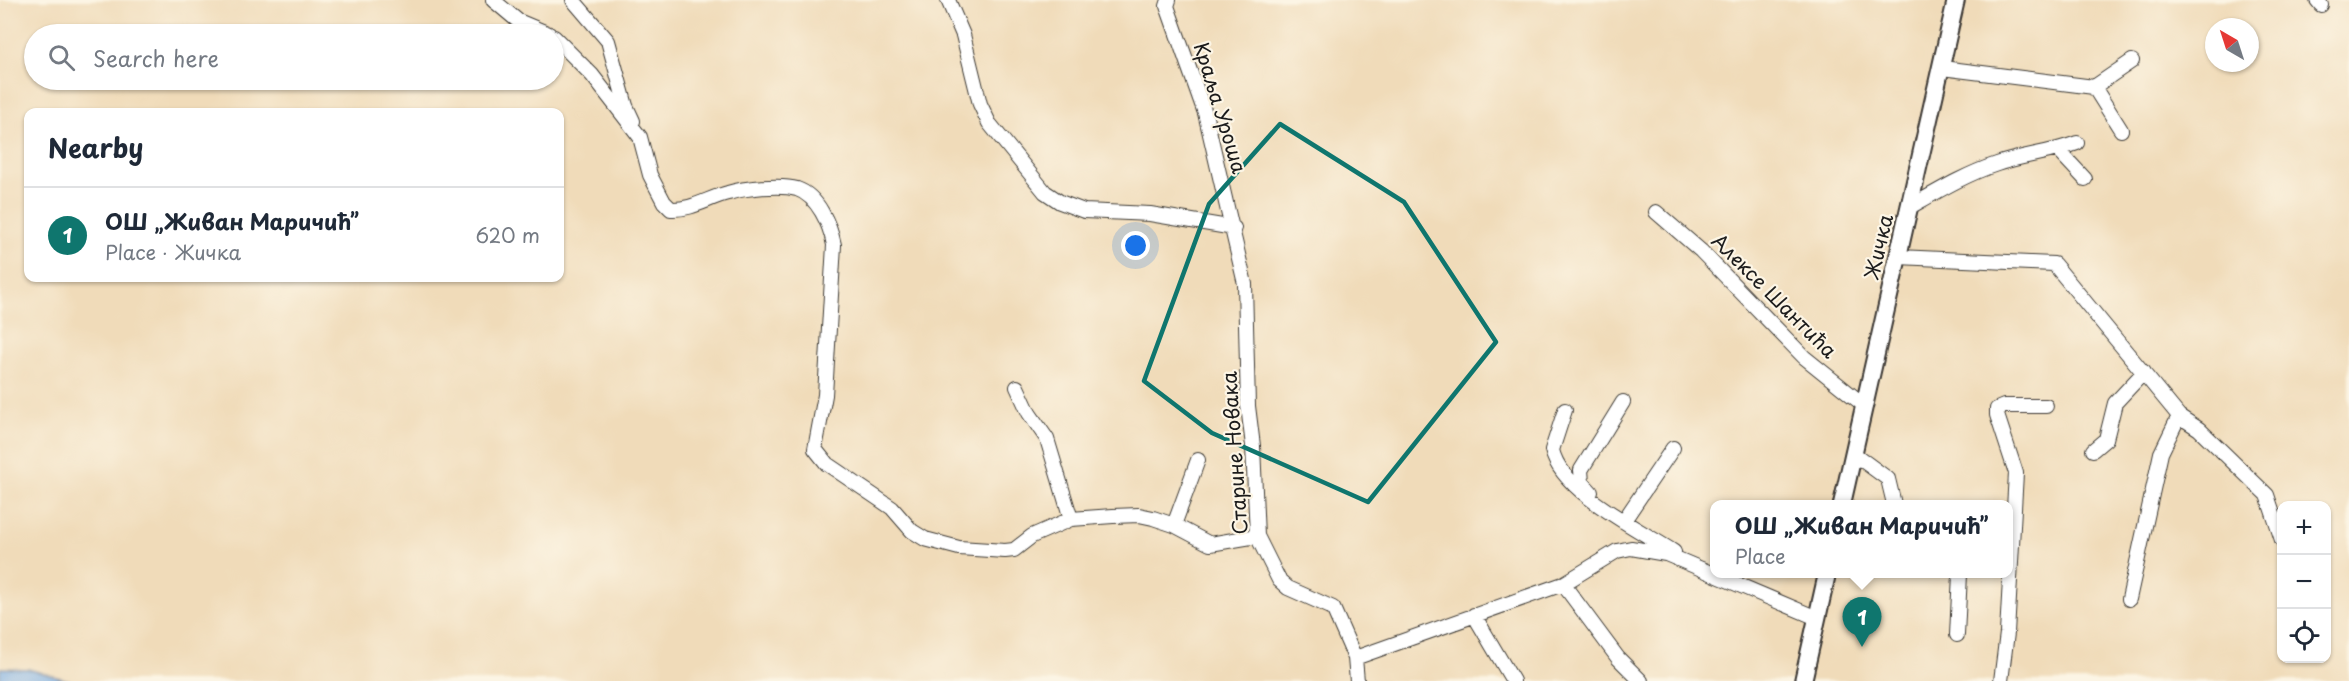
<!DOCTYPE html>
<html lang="en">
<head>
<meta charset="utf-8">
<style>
	body { margin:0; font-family:"Playpen Sans",sans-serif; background:#f2f2f3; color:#1f2937 }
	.controls { position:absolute; right:18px; bottom:18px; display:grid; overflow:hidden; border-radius:12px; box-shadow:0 2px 4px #0004 }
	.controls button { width:54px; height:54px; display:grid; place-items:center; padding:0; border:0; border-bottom:2px solid #e0e1e3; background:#fff; color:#1f2937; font:30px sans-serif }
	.compass { position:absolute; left:2205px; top:18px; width:54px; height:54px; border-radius:50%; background:#fff; box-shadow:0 2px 4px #0004; rotate:321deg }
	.you { position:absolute; left:1136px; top:246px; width:21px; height:21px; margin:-15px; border:4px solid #fff; border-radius:50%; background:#1a73e8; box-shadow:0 0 0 9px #1a73e833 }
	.badge { display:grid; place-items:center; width:39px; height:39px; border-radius:50%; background:#0f766e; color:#fff; font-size:20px; font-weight:700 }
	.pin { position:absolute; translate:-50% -50px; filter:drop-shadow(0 2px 3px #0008) }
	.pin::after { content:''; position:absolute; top:32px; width:21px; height:18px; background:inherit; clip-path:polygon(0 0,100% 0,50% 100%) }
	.popup { position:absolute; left:1710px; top:500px; width:303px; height:78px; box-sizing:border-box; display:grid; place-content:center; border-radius:12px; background:#fff; filter:drop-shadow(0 2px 4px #0005); font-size:20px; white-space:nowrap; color:#747a83 }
	.popup b { font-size:22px; color:#1f2937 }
	.popup::after { content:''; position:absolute; left:50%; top:100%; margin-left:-12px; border:12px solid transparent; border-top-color:#fff }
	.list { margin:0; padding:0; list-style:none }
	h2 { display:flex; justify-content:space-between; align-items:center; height:78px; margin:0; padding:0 24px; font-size:26px }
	h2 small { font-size:20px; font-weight:400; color:#747a83 }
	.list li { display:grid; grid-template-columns:39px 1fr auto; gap:18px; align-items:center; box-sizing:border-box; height:96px; padding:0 24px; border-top:2px solid #e0e1e3 }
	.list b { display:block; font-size:22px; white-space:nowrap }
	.list p { margin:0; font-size:20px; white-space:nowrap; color:#747a83 }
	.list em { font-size:20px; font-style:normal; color:#747a83 }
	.icon { flex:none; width:33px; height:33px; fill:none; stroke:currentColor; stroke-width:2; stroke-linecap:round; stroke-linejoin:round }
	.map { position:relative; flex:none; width:2349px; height:681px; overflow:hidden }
	.search { position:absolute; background:#fff; box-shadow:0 2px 4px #0004; left:24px; top:24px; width:540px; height:66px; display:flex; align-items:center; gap:15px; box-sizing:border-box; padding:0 21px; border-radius:33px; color:#747a83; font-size:22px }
	.panel { position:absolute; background:#fff; box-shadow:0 2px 4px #0004; left:24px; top:108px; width:540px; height:174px; border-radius:12px }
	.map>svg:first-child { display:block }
	.water { fill:#75a9e2; stroke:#48627f; stroke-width:1.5 }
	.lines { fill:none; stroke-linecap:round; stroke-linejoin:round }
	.minor-casing { stroke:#3c3934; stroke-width:16 }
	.major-casing { stroke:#3c3934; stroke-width:20 }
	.minor { stroke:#fff; stroke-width:14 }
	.major { stroke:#fff; stroke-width:16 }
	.marked { fill:none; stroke:#0f766e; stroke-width:4.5; stroke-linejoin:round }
	.labels { text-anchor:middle; stroke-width:4.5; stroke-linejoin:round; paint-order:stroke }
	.street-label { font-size:20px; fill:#1c1c1c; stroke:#fcf5e5 }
</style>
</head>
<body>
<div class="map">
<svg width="2349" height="681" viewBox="0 0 2349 681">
	<rect width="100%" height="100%" fill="#fcf5e5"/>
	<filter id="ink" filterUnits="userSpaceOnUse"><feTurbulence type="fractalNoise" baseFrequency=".0167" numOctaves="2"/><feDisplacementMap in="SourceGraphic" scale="12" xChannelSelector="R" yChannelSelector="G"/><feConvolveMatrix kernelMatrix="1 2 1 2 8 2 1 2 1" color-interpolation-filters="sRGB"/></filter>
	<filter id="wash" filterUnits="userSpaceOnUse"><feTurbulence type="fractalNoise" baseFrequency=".008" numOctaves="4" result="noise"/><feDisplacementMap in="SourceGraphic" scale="24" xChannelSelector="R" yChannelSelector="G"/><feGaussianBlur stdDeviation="1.35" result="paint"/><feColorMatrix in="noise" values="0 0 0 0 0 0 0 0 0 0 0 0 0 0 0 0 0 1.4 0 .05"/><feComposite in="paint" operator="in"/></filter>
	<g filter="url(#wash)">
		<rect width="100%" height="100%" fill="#f0dbb9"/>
		<path class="water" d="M0,668L28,669L71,681H0Z"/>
	</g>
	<g filter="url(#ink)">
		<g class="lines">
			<g class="minor-casing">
				<path id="minor" d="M493,0L518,21L549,34
					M573,0L608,41L626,106L633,121
					M948,0L963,35L980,104L989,123L1045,192L1060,202L1084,211L1150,214L1234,228
					M1169,0L1167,6L1205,113L1245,284L1248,406L1253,446L1257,536L1279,580L1288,588L1333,608L1355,658L1357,681
					M2317,0L2321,5
					M554,37L592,75L640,137L650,175L664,202L671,209C692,210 708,198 728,193C744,188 780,184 797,189C818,196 830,225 834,245L825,395L815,449L827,464L892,508L912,531L925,539L959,548L1005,551L1014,550L1032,536L1071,519L1113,516L1139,515L1153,518L1174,525L1210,544L1257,536
					M1942,68L2094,87L2121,130
					M2094,87L2132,61
					M2058,150L2085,179
					M1910,207C1938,191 1966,174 1997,164C2023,155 2051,153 2077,143
					M1656,212L1701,251L1804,357L1865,406
					M1898,257L2054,264L2179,416L2199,429L2267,495L2282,540
					M1017,387L1029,413L1047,439L1071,519
					M1565,410L1552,450C1561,492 1639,529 1674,552
					M2093,450L2106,439L2115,403L2144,372
					M1854,454L1888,479L1894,504
					M1591,492L1582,482L1581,470L1623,402
					M1627,516L1673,448
					M1174,525L1198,460
					M1563,584L1618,658L1641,681
					M2129,599L2161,453L2179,416
					M1474,615L1513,681
					M1957,635L1960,574
					M1355,658L1563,584L1617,551L1631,548L1666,554L1817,618
					M2001,681L2007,633L2016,473L1997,415V409L2004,406H2046"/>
			</g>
			<g class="major-casing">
				<path id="major" d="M1842,504L1956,0
					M1803,681L1827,574"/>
			</g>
			<use href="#minor" class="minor"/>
			<use href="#major" class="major"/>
		</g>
	</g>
	<path class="marked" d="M1280,124L1404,202L1496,342L1368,502L1212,433L1144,381L1209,204Z"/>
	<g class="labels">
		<g class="street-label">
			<text transform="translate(1220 108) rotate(73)" y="7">Краља Уроша</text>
			<text transform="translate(1879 247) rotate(-77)" y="7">Жичка</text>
			<text transform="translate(1774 296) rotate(45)" y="7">Алексе Шантића</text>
			<text transform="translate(1235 453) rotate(-94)" y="7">Старине Новака</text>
		</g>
	</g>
</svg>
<div class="controls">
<button>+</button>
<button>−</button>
<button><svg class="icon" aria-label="locate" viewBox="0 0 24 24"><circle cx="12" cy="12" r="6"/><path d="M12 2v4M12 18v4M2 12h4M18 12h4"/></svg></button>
</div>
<svg class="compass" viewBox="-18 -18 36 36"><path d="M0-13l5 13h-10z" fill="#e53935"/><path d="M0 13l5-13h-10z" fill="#747a83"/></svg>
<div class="you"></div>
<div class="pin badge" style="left:1862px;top:647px">1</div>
<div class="popup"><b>ОШ „Живан Маричић”</b>Place</div>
<div class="search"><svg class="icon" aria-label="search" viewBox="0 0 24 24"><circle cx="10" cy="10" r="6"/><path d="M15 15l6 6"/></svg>Search here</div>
<section class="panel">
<h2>Nearby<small></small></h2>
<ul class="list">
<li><span class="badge">1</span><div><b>ОШ „Живан Маричић”</b><p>Place · Жичка</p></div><em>620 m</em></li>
</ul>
</section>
</div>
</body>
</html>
